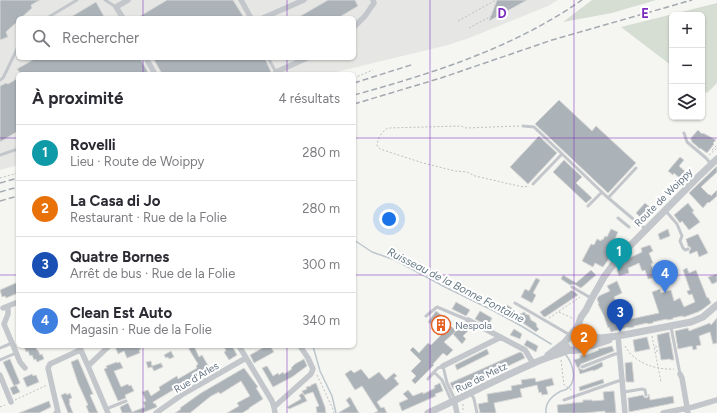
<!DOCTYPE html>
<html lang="fr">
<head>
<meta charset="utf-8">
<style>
	body { margin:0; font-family:Figtree,sans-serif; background:#f7f7f7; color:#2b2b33 }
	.controls { position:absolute; right:12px; top:12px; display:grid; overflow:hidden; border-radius:6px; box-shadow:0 1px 3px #0004 }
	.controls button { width:36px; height:36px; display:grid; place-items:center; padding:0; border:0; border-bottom:1px solid #e1e1e2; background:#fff; color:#2b2b33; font:20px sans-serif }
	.you { position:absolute; left:389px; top:219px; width:14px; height:14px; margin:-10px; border:3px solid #fff; border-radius:50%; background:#1a73e8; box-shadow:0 0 0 6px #1a73e833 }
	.badge { display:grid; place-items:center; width:26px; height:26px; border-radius:50%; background:#e46123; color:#fff; font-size:13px; font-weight:700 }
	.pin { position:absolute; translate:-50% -33px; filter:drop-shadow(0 1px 2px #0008) }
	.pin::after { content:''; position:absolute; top:21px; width:14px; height:12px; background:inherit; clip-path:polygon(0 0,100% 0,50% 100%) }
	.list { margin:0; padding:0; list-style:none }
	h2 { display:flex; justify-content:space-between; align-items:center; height:52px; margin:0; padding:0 16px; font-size:17px }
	h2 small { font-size:13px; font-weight:400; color:#7c7c81 }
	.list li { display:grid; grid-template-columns:26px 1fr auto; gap:12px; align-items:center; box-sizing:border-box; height:56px; padding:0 16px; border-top:1px solid #e1e1e2 }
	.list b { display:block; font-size:15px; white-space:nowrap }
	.list p { margin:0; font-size:13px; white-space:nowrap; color:#7c7c81 }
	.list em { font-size:13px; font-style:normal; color:#7c7c81 }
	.icon { flex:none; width:22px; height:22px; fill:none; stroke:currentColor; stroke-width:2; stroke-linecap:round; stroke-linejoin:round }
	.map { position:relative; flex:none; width:717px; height:413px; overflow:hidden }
	.search { position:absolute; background:#fff; box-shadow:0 1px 3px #0004; left:16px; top:16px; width:340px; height:44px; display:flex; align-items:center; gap:10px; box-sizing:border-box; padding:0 14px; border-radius:6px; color:#7c7c81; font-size:15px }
	.panel { position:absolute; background:#fff; box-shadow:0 1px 3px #0004; left:16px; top:72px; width:340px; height:276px; border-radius:6px }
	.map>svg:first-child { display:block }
	.built { fill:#e6e7e5; fill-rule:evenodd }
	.green { fill:#d6ddd3 }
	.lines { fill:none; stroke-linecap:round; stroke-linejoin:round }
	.stream { stroke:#bcc6cc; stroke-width:1.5 }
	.building { fill:#abb2b8; stroke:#d7d7d5 }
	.path { stroke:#bdbfc1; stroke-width:1; stroke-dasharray:2 2; stroke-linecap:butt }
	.service { stroke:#c3c6ca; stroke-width:3 }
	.minor { stroke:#c3c6ca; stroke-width:5.5 }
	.tertiary { stroke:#c3c6ca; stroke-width:7 }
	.rail { stroke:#a3a9af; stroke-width:1.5; stroke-dasharray:6 3; stroke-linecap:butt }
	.grid { fill:none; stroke:#7b2cbf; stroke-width:1; stroke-opacity:0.55 }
	.labels { text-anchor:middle; stroke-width:4; stroke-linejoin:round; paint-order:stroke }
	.street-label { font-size:10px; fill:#647383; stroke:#fff }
	.poi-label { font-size:10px; fill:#647383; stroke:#fff; text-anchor:start }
	.water-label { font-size:11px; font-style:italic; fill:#607580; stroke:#fff }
	.grid-label { font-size:13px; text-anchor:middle; font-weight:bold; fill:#7b2cbf; stroke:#fff; stroke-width:4; stroke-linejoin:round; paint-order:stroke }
</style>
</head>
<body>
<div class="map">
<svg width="717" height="413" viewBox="0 0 717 413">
	<rect width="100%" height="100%" fill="#f5f6f2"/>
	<path class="built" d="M0,0H558L548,6L469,38L448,45L328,74H18V165L0,170ZM18,18H354V58H18Z"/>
	<path class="green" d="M592,0H656L612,13L563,22Z
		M717,3V83L707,93L702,89V15H672V66L621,27Z"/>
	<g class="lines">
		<path class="stream" d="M354,240L372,252L395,260L445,287L496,312L523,327L551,344
			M313,346L320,371L332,396L336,413
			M546,413C545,402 552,396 561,391C563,391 565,390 567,389C578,381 573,364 566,355"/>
	</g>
	<path class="building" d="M0,0H40L31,5L32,8L21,18H18V21L6,32L8,37L0,40Z
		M167,0H233L243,16L239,18H137Z
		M328,0H355L358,6L338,18H297Z
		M497,0H527L489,21Z
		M96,2L105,18H69Z
		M36,58H140L149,74H21L17,69Z
		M153,58H265L271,72L267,74H162Z
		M18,78V131L0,142V86L6,83L8,84Z
		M559,100L592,131L596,126L636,163L608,193L535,124Z
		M698,130L702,134L703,133L716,140L713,143L714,144L707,153L700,148V149L691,141L692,140L690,139Z
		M539,136L557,153L528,184L510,167Z
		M680,157L684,160L679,166L689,175L683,181L674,173L673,175L668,171Z
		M564,160L582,177L576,183L592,198L586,203L553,172Z
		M717,166V172L701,187L709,195L710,194L711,196L717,190V196L709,203L708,202L703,208L689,193Z
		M645,203L652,209L644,217L643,216L641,218L636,213Z
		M688,203L694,211L692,212L700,222L689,230L682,221L680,223L674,215Z
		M611,229L618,232L611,248L615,250L603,267L595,263L593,267L582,261L591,244L594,245L597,239L601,241L602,239L603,240L605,236L607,237Z
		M668,229L670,236L660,240L658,234Z
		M698,234L708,253L699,257L697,251L690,254L689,252L691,248L688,246L686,239Z
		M650,245L653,251L649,253L653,263L651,264L654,272L652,273L653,278L648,279L645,270L642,271L639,263L628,268L629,273L619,276L617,270L620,269L619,266L622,263L626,262L625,260L642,252L641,248Z
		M687,268L689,273L696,270L707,298L708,297L711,303L703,309L698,312L684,317L682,316L673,318V319L667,320V319L653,322V323L648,324L647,323L634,326V327L628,328V327L611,332L609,327L608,328L604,316L598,304H599L597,299L599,296L610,291L607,286L617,281L622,293L614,297L620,310L628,308L631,319L659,313L652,292L660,289L661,293L671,290L674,301L680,298L684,307L695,302L692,294L689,295L687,292V291L690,290L683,270Z
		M591,270L596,275L581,288L574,284L570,285L561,279L563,275L576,283Z
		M717,274V282L712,284L708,277Z
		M536,278L540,280L533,293L536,295L532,303L521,297L525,289L529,291Z
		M18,282V293L6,298L5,296L2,297L0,290Z
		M572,290L576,293L578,295L545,317L543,316L540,312Z
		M456,302L470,310L466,316L452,309Z
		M507,305L512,308L511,311L514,313L511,319L502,313Z
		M436,311L452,323L450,325L456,331L444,342L453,350L447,356L443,353L433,364L434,365L415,384L412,381V380L416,376L411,371L421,361L410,350L413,347L419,353L428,343L431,345L443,333L428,322Z
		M480,311L492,318L488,326L475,319Z
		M525,312V314L529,315L531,320L536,323L537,327L539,329L536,332L523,323L520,314Z
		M717,318V343L713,344L710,332L699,336L701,345L696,346L697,349L693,350L692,346L678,349L675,331L688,328L689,331L710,323L711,325Z
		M463,325L468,331L463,336L466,339L462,344L453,334Z
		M514,329L522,334L520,339L510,335Z
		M669,332L674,360H671L670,359L661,360L657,335Z
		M647,337L650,349L635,352L633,340Z
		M527,340L538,346L536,352L524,345Z
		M24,346H35L37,350H38L40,355L42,354L44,359L37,362L36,359L34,360L32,355L30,356L28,351L26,352Z
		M115,346H139L141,350H139L140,353L127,358L124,351L118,354Z
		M188,346H194L199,357L202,355L210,369L201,375L200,374L153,402L154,404L155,403L157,407L142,413H122L120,407L128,403L132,412L145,407L143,402L146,401L142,392L148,390L151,396L160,390L159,387L177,376L178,379L197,368L196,366L198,364L190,351Z
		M224,346H232L237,355L229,360L224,352L226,351Z
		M266,346H270L274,352L254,363L250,355Z
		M612,346L614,351L581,364L579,367L580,369L583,370L602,362L603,366L598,369L593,371V370L580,374L578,367H577L574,360L580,358V356L586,354V355L599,350L598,349Z
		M487,349L489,354L457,370L455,365Z
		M171,351L174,357L169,359L168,357L166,358L164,355Z
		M520,352L522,353L525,358L489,375L453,389L450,383Z
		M10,359L20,383L14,386L3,362Z
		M78,359L93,394L90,395L98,413H89L86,406L88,405L78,383L71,362Z
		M304,359L307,366L292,377L273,387L262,368L267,366L273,376L278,373L279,375L283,372L284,374L292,369L291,368L295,364Z
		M151,361L152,366L161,363L163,367L154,371L152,367L148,368L146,362Z
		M117,362V363L120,362L123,368L114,371L121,387L128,384L129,386L131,385L134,391L125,395L126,398L118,401L104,369L107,368L106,366Z
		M632,362L634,382H626L625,363Z
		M244,368L258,387L256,388L263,399L249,408V409L242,413H227L239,406L237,403L250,396L241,381L220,394L219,392L211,396L190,413H175L181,409L180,408L201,393Z
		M361,369L369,379L379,372L386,380L394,373L397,376L394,378L399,384L377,402L381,408L384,407L387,413H374L378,411L362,386L355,390L345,374L351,370L354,373Z
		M32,374L33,376L36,375L39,382L27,387L23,378Z
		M535,378L536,382L552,378L554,385L546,387L548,394L542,395L541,392L539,393L537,385L520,389L522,397L494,403L496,413H480L478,404L488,402L487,394L512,390L511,386L522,384L521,380Z
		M603,379L604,383L580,391L579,387Z
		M316,383L325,407L326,413H317L316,407L319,406L313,392L304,395L302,391L307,389L306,387L311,386V385Z
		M440,383L443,391L435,394L436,396L402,411L399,403L408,399L403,394L408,390L413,396L423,392V394L435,388L434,386Z
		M16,385L20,392L13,395L10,388Z
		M614,391L616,413H605V411L585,413H558L557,405L583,402V400H592V401L604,400L603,392Z
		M66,393L67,395L70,393L72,398L69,399L70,403H69L73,413H68L61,395Z
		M303,393L307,401L289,409L287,407L301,399L299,395Z
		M649,394L650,400L673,396L674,403L629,412L628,398L643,395L644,397L646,398L648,397Z
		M350,397L359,413H338L350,406L346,400Z
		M49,401L51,407L39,413H19Z"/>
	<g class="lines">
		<path class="path" d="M458,21L496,0
			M469,28L521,0
			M354,78L373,70
			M519,126L466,128L461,126L388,128C382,131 377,139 377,146L380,149L386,151L423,163L455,171L467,172L475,176L523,187L529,186
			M712,150L717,145
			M709,155L717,148
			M0,178L18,173
			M559,312L574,319
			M549,318L580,297
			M652,336L661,382
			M625,346C634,363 656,370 674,369
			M655,347L659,346
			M656,351H659
			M561,360L564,385L573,391
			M317,375L333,409L334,413
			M15,400L47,385
			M573,402L574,413
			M0,407L5,405
			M463,410V404"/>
		<path class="service" d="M105,0L116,7
			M47,18L77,0
			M268,58L276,72L274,74
			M0,80L3,78L18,47
			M523,126L534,127L606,196L639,224L646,229
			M684,133L687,142L706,158L711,164
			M0,155L18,149
			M533,184L562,154
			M608,198L636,168
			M588,206L602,192
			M665,210L677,224L682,236L680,241L683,248L685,250L688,249
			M618,218L629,227
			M572,287L591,298
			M515,303L570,335
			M426,316L437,307L468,320
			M671,327L680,374
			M0,348L12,343
			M0,360L16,353
			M582,367L615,354H620
			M434,372L438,368L443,366L447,383L455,400
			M428,379L434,372L442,380L452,402
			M624,392L642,389L645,390L646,395
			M471,393L474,399L477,413
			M564,400L618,381L623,380
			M106,409L126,401"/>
		<path class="minor" d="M241,0L251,18
			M123,18L116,7L128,0
			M263,18L304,0
			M354,27L365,16L374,3L373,0
			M146,58L155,74
			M276,72L307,58
			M8,306V314L4,324L20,362L25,368
			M3,308L18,302
			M468,320L525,350L533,363
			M618,336L625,413
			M79,346L88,366
			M239,346L272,401L274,407L275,413
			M443,366L501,337
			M680,374L682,378L688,413
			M0,375L11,402
			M453,401L455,404L457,413
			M274,407L311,374L313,369L308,358L300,346
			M56,413L58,412L48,368L50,364L80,350
			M108,413L88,366L109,346
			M156,413L183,394L246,358
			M663,413L693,407L717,400"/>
		<path class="tertiary" d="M577,329L581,317L586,310L592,298L604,277L618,258L697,178L717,159
			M577,329L582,330C595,341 583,353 569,350L565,345V342L575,330Z
			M586,334L600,338L618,336L691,322L703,317L717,305
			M586,346L594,345L609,340
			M548,355L564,343
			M428,413C463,397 497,379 532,364C544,358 557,355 569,350"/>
		<path class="rail" d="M354,83L414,64
			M354,95C434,73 513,48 582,0
			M354,104L441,78L552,40L692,0
			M0,183L18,178
			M0,192L18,187
			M0,201L18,196"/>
	</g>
	<path class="grid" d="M143,0V18M287,0V18M430,0V413M574,0V413M143,58V74M287,58V74M0,138H18M354,138H717M0,275H18M354,275H717M143,346V413M287,346V413"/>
	<defs>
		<g id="building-ring" transform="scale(1)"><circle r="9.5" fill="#fff" stroke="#e46123" stroke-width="1.5"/><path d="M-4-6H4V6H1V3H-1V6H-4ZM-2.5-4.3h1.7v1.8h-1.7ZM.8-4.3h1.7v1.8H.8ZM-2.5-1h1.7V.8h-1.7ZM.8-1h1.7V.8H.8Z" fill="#e46123"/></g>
	</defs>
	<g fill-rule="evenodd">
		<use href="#building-ring" x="441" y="325"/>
	</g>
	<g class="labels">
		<g class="street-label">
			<text transform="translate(663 197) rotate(-45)" y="4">Route de Woippy</text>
			<text transform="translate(196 377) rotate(-31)" y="4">Rue d'Arles</text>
			<text transform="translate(481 377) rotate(-26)" y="4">Rue de Metz</text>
		</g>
		<g class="poi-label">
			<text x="455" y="329">Nespola</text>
		</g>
		<g class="water-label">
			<text transform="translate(456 285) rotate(27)" y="4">Ruisseau de la Bonne Fontaine</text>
		</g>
	</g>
	<g class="grid-label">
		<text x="502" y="18">D</text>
		<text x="645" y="18">E</text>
	</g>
</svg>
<div class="controls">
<button>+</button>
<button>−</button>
<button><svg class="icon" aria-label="layers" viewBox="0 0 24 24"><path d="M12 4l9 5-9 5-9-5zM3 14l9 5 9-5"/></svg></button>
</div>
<div class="you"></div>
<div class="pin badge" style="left:619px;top:271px;background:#0f9aa8">1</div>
<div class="pin badge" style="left:584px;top:357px;background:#e8710a">2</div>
<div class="pin badge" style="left:620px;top:332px;background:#1a4fb4">3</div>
<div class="pin badge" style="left:665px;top:293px;background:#3f7fe0">4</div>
<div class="search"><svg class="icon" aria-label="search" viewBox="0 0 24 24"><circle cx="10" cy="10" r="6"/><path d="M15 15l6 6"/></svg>Rechercher</div>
<section class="panel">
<h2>À proximité<small>4 résultats</small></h2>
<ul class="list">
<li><span class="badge" style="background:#0f9aa8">1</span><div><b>Rovelli</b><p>Lieu · Route de Woippy</p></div><em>280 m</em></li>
<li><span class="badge" style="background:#e8710a">2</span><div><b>La Casa di Jo</b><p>Restaurant · Rue de la Folie</p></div><em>280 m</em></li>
<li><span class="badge" style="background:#1a4fb4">3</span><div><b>Quatre Bornes</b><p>Arrêt de bus · Rue de la Folie</p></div><em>300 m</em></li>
<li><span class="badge" style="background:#3f7fe0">4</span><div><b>Clean Est Auto</b><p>Magasin · Rue de la Folie</p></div><em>340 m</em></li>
</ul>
</section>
</div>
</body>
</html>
